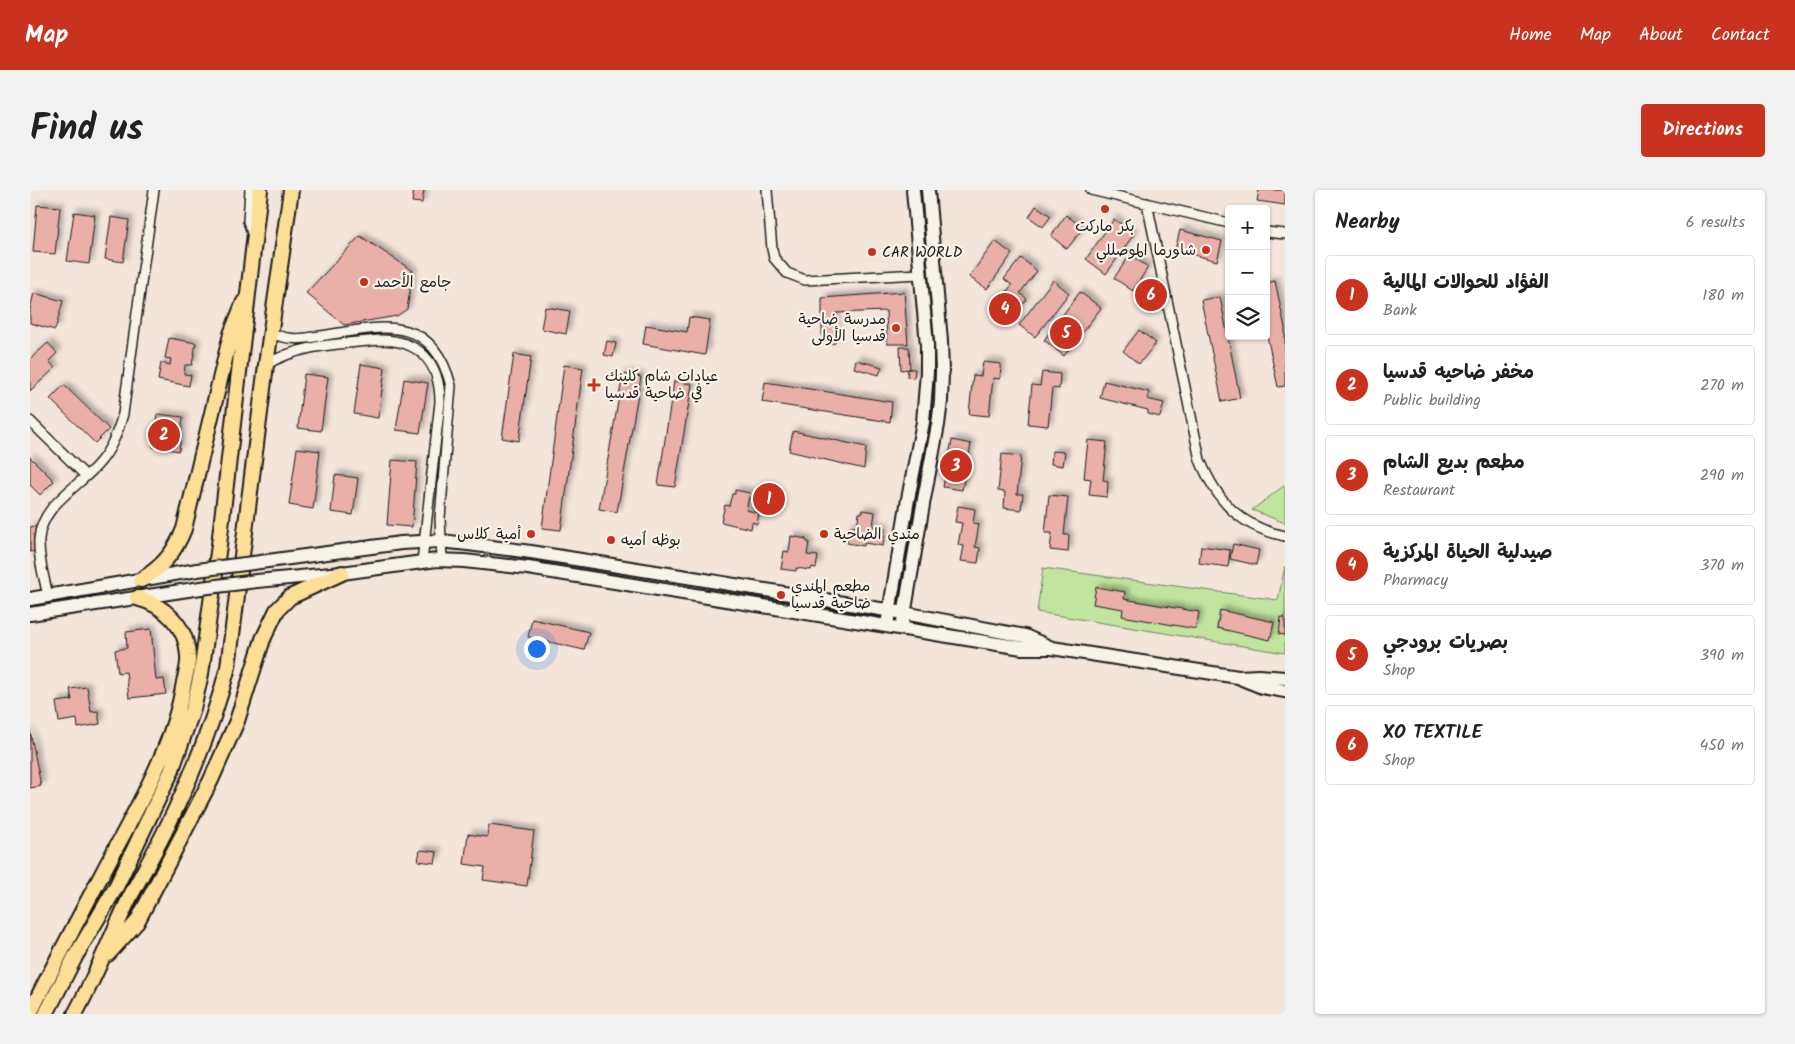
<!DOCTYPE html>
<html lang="en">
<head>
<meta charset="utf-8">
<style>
	body { margin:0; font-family:Kalam,"Playpen Sans Arabic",sans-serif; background:#f2f2f2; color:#222 }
	.controls { position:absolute; right:15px; top:15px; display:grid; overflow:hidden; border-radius:5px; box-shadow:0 1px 4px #0004 }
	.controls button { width:45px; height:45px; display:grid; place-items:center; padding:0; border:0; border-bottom:1px solid #e0e0e0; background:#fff; color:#222; font:25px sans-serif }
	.you { position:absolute; left:506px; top:458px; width:18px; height:18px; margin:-12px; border:4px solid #fff; border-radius:50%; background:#1a73e8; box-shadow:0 0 0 8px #1a73e833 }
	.badge { display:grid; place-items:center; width:32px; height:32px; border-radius:50%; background:#c8321e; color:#fff; font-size:16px; font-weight:700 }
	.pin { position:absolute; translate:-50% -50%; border:2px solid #fff; box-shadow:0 1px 5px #0006 }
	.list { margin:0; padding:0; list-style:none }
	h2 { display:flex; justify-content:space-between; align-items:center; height:65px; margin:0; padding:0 20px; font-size:21px }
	h2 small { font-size:16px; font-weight:400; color:#767676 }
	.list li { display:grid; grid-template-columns:32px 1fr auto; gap:15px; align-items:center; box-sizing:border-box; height:80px; margin:0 10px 10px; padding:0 10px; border:1px solid #e0e0e0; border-radius:5px }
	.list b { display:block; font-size:19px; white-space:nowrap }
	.list p { margin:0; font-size:16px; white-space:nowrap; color:#767676 }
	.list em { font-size:16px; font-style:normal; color:#767676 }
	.icon { flex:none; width:28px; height:28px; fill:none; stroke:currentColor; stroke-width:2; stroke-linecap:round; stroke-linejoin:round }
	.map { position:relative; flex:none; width:1255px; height:824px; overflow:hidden; border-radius:5px }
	header { display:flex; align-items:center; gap:30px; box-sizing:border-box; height:70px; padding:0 25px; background:#c8321e; color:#fff }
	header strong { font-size:24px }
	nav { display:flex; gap:28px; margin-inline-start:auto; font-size:18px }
	.intro { display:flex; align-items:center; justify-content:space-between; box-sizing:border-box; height:120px; padding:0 30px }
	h1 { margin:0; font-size:35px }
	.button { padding:12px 22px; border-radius:5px; background:#c8321e; color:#fff; font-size:18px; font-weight:700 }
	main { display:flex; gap:30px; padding:0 30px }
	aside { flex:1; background:#fff; border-radius:5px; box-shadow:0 1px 4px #0004 }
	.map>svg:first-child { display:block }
	.green { fill:#c1e59f; stroke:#6e805e }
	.building { fill:#eaafa7; stroke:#1c1c1c; filter:url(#shadow) }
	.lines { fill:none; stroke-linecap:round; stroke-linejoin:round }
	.street-casing { stroke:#1c1c1c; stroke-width:12 }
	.secondary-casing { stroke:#1c1c1c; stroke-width:16 }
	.primary-casing { stroke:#1c1c1c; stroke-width:18 }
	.street { stroke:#f7f3e8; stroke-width:9 }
	.secondary { stroke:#f7f3e8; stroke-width:12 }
	.primary { stroke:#fcde96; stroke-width:14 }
	.secondary-bridge-casing { stroke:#1c1c1c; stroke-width:16; stroke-linecap:butt }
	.secondary-bridge { stroke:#f7f3e8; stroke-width:12 }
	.poi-dot { fill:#c8321e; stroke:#f7f3e8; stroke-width:2 }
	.labels { text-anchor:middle; stroke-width:4.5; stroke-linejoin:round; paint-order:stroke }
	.poi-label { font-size:15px; fill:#1c1c1c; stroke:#f7f3e8; text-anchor:start }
</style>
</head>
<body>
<header>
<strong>Map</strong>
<nav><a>Home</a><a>Map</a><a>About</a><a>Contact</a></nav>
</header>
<div class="intro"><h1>Find us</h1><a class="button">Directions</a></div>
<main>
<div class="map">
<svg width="1255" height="824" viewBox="0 0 1255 824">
	<defs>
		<filter id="shadow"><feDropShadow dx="4" dy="-4" stdDeviation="2.5" flood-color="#0004"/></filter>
	</defs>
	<rect width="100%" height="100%" fill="#f4e5db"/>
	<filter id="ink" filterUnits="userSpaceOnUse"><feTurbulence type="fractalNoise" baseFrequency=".02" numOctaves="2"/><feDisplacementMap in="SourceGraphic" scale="10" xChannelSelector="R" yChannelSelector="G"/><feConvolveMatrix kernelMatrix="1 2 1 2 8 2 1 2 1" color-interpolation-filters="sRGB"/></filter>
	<g filter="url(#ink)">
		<path class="green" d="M1255,295V333L1222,320Z
			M1255,376V463L1007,422L1013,378L1248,410Z"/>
		<path class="building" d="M384,0H394L392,13L382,12Z
			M1229,0H1255V15L1227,11Z
			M7,15L30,17L25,64L3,62Z
			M1006,16L1021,26L1013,37L999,27Z
			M44,22L65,25L59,74L37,71Z
			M1036,25L1053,38L1037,59L1021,46Z
			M81,27L99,30L93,72L75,69Z
			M1084,29L1104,44L1076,84L1056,69Z
			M1150,40L1192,51L1187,71L1145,60Z
			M330,46L383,81L377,119L367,126L314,135L276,103Z
			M965,51L982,64L957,99L939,87Z
			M1100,65L1118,77L1103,101L1084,88Z
			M991,68L1007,81L990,103L997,109L977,134L961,122L982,95L974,89Z
			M1023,90L1039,103L1005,147L989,135Z
			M1245,91L1255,138V196L1248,197L1236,141V93Z
			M874,102L878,154H857L856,121L806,123L805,153L792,155V108Z
			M1050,102L1071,118L1034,166L1014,150Z
			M4,103L33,111L25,140L0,133V119Z
			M1190,107L1210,208L1192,212L1171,110Z
			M515,117L540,121L536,144L511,139Z
			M659,127L680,130L675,165L613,154L616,135L657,142Z
			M1109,140L1126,153L1109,174L1093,161Z
			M139,148L166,153L162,175H155L154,184L161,185L159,196L128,190L131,173L140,175L141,169L135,168Z
			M577,151L586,153L583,167L574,165Z
			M18,153L27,163L19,171L25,178L0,201V169Z
			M870,157H879L880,179L871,180Z
			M484,164L501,167L489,251L472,248Z
			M826,170L852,177L849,185L824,178Z
			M953,172L971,174L970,189L963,188L959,226L939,224L943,185L951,186Z
			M331,174L355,178L348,228L324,224Z
			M534,175L553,178L531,340L512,338Z
			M878,179H885L884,188L877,187Z
			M1012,182L1030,184L1029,199L1022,198L1018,236L998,234L1002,195L1010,196Z
			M274,184L298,187L291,241L268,238Z
			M593,184L611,187L587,322L569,319Z
			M374,189L398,193L390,243L366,240Z
			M644,191L662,194L645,297L628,295Z
			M1074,191L1119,202L1117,209L1134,213L1130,227L1118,224V220L1070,208Z
			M735,192L862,212L860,232L732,212Z
			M34,195L79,239L65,253L20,209Z
			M127,224L153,227L149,261L123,257Z
			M763,241L836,257L834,279L759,261Z
			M922,250L941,254L932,300L913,297Z
			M1058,250L1077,252L1073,290L1078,291L1077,307L1059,305L1061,289L1054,288Z
			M267,258L290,261L283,319L259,315Z
			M1022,261L1035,262L1033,276L1021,274Z
			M972,264L991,266L987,304H993L991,320L974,318L975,302L968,301Z
			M0,267L24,291L10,305L0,295Z
			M362,270L387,272L382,337L357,335Z
			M305,285L328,288L323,325L301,322Z
			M705,300L720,303L716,320L729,323L727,334L722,332L721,339L691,332L695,315L699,316L702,304H705Z
			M1019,305L1038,307L1034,345H1039L1038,362L1020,360L1022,343H1015Z
			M928,316L945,319L943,333L949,334L945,357L950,358L948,373L931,371L934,356L928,355L932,333L925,332Z
			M832,320L845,322L843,336L855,338L853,356L834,353V356L817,353L819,336L827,337L829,323H832Z
			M5,336L8,361L0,362V337Z
			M761,346L776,349V351L779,352L777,365L788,366L786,378L782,377L781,380L766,378V381L751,379L754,361L759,362Z
			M1203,354L1229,360L1226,375L1200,369Z
			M1171,356L1200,360L1198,377L1169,373Z
			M1066,397L1095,402L1094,409L1169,422L1166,439L1092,426L1093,419L1063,414Z
			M1190,420L1244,432L1240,450L1187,438Z
			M1251,427L1255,428V445L1249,444Z
			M502,429L559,442L554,460L498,447Z
			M121,439L126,490L134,489L136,504L99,508L96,482L88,483L85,460L97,458L96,442Z
			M57,497L61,522L68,521L70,534L48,538L47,529L29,532L26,512L42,510L40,499Z
			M0,540L11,596L0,598Z
			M459,635L504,641L497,696L453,690L455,677L434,674L438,644L457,647Z
			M390,660L407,662L405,673L388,671Z"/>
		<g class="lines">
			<g class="street-casing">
				<path id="street" d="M220,0L218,31L223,46
					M737,0L742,59L744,68L757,83L775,90L890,84
					M1061,0L1199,33
					M1117,13L1170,270C1187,311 1210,337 1255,346
					M1236,42L1255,44
					M242,143C258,151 273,149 290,146C349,137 402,121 421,196L410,328L412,370
					M236,175C269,154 312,154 350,150C390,150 410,173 410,212L392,372
					M0,231L56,286
					M18,406C14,387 8,368 9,349C12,313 50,297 70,272C82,258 88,242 93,224L124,0"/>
			</g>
			<g class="secondary-casing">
				<path id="secondary" d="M223,373L371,353L410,351L438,354L501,362L657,387L874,423L995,446L1022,458
					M227,391L312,383L407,370L434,371L498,378L992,458H1022L1208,487L1229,486L1255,488
					M0,409L167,380
					M0,424L171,398
					M858,429L878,309L893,232L897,182V155L883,0
					M873,431L894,309L908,235L911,211L912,182L911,151L898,0
					M1212,489L1232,497L1255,501"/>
			</g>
			<g class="primary-casing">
				<path id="primary" d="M111,390C132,377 145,362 154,339L201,144L214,112
					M78,764L107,732L181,590L207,531L233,449L247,420L260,407L312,383
					M0,823C23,777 47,731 71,686C103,624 143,561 154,492C156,484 159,474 158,466C157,436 134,415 107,408
					M16,824L45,767L86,697L141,582L163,519L171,484L189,355L230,0
					M45,824C66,786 81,746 100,707C111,686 123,665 134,643C161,589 183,535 198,477L236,175L261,0"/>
			</g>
			<use href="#street" class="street"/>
			<use href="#secondary" class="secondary"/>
			<use href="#primary" class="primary"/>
			<g class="secondary-bridge-casing">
				<path id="secondary-bridge" d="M167,380L223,373
					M171,398L227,391"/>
			</g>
			<use href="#secondary-bridge" class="secondary-bridge"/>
		</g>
	</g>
	<g class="poi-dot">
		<circle cx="1075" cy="19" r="5"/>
		<circle cx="1176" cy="60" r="5"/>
		<circle cx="842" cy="62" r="5"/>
		<circle cx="334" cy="92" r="5"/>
		<circle cx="866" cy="138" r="5"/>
		<path d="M561.5 187.5h5v5h5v5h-5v5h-5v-5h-5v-5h5z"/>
		<circle cx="501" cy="344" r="5"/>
		<circle cx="794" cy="344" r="5"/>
		<circle cx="581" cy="350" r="5"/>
		<circle cx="751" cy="405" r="5"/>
	</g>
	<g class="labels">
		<g class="poi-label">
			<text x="1075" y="41" text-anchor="middle">بكر ماركت</text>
			<text x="1166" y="65" text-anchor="end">شاورما الموصللي</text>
			<text x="852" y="67">CAR WORLD</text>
			<text x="344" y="97">جامع الأحمد</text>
			<text x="856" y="134" text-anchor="end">مدرسة ضاحية<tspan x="856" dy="17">قدسيا الأولى</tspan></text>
			<text x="575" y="191">عيادات شام كلينك<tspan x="575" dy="17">في ضاحية قدسيا</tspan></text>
			<text x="491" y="349" text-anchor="end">أمية كلاس</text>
			<text x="804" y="349">مندي الضاحية</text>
			<text x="591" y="355">بوظه اُميه</text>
			<text x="761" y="401">مطعم المندي<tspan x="761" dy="17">ضاحية قدسيا</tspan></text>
		</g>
	</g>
</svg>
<div class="controls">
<button>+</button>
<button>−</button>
<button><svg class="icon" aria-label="layers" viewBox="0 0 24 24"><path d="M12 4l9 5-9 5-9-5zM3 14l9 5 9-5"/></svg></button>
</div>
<div class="you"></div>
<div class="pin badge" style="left:739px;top:309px">1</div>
<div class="pin badge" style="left:134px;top:245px">2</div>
<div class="pin badge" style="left:926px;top:276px">3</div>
<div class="pin badge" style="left:975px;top:119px">4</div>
<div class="pin badge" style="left:1036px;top:143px">5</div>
<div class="pin badge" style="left:1121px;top:105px">6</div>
</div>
<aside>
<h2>Nearby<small>6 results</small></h2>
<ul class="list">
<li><span class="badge">1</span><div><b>الفؤاد للحوالات المالية</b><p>Bank</p></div><em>180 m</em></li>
<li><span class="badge">2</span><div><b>مخفر ضاحيه قدسيا</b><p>Public building</p></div><em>270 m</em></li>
<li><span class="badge">3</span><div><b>مطعم بديع الشام</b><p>Restaurant</p></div><em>290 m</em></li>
<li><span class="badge">4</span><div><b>صيدلية الحياة المركزية</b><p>Pharmacy</p></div><em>370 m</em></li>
<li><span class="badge">5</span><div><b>بصريات برودجي</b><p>Shop</p></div><em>390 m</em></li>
<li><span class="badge">6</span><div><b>XO TEXTILE</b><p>Shop</p></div><em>450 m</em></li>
</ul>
</aside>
</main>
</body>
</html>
